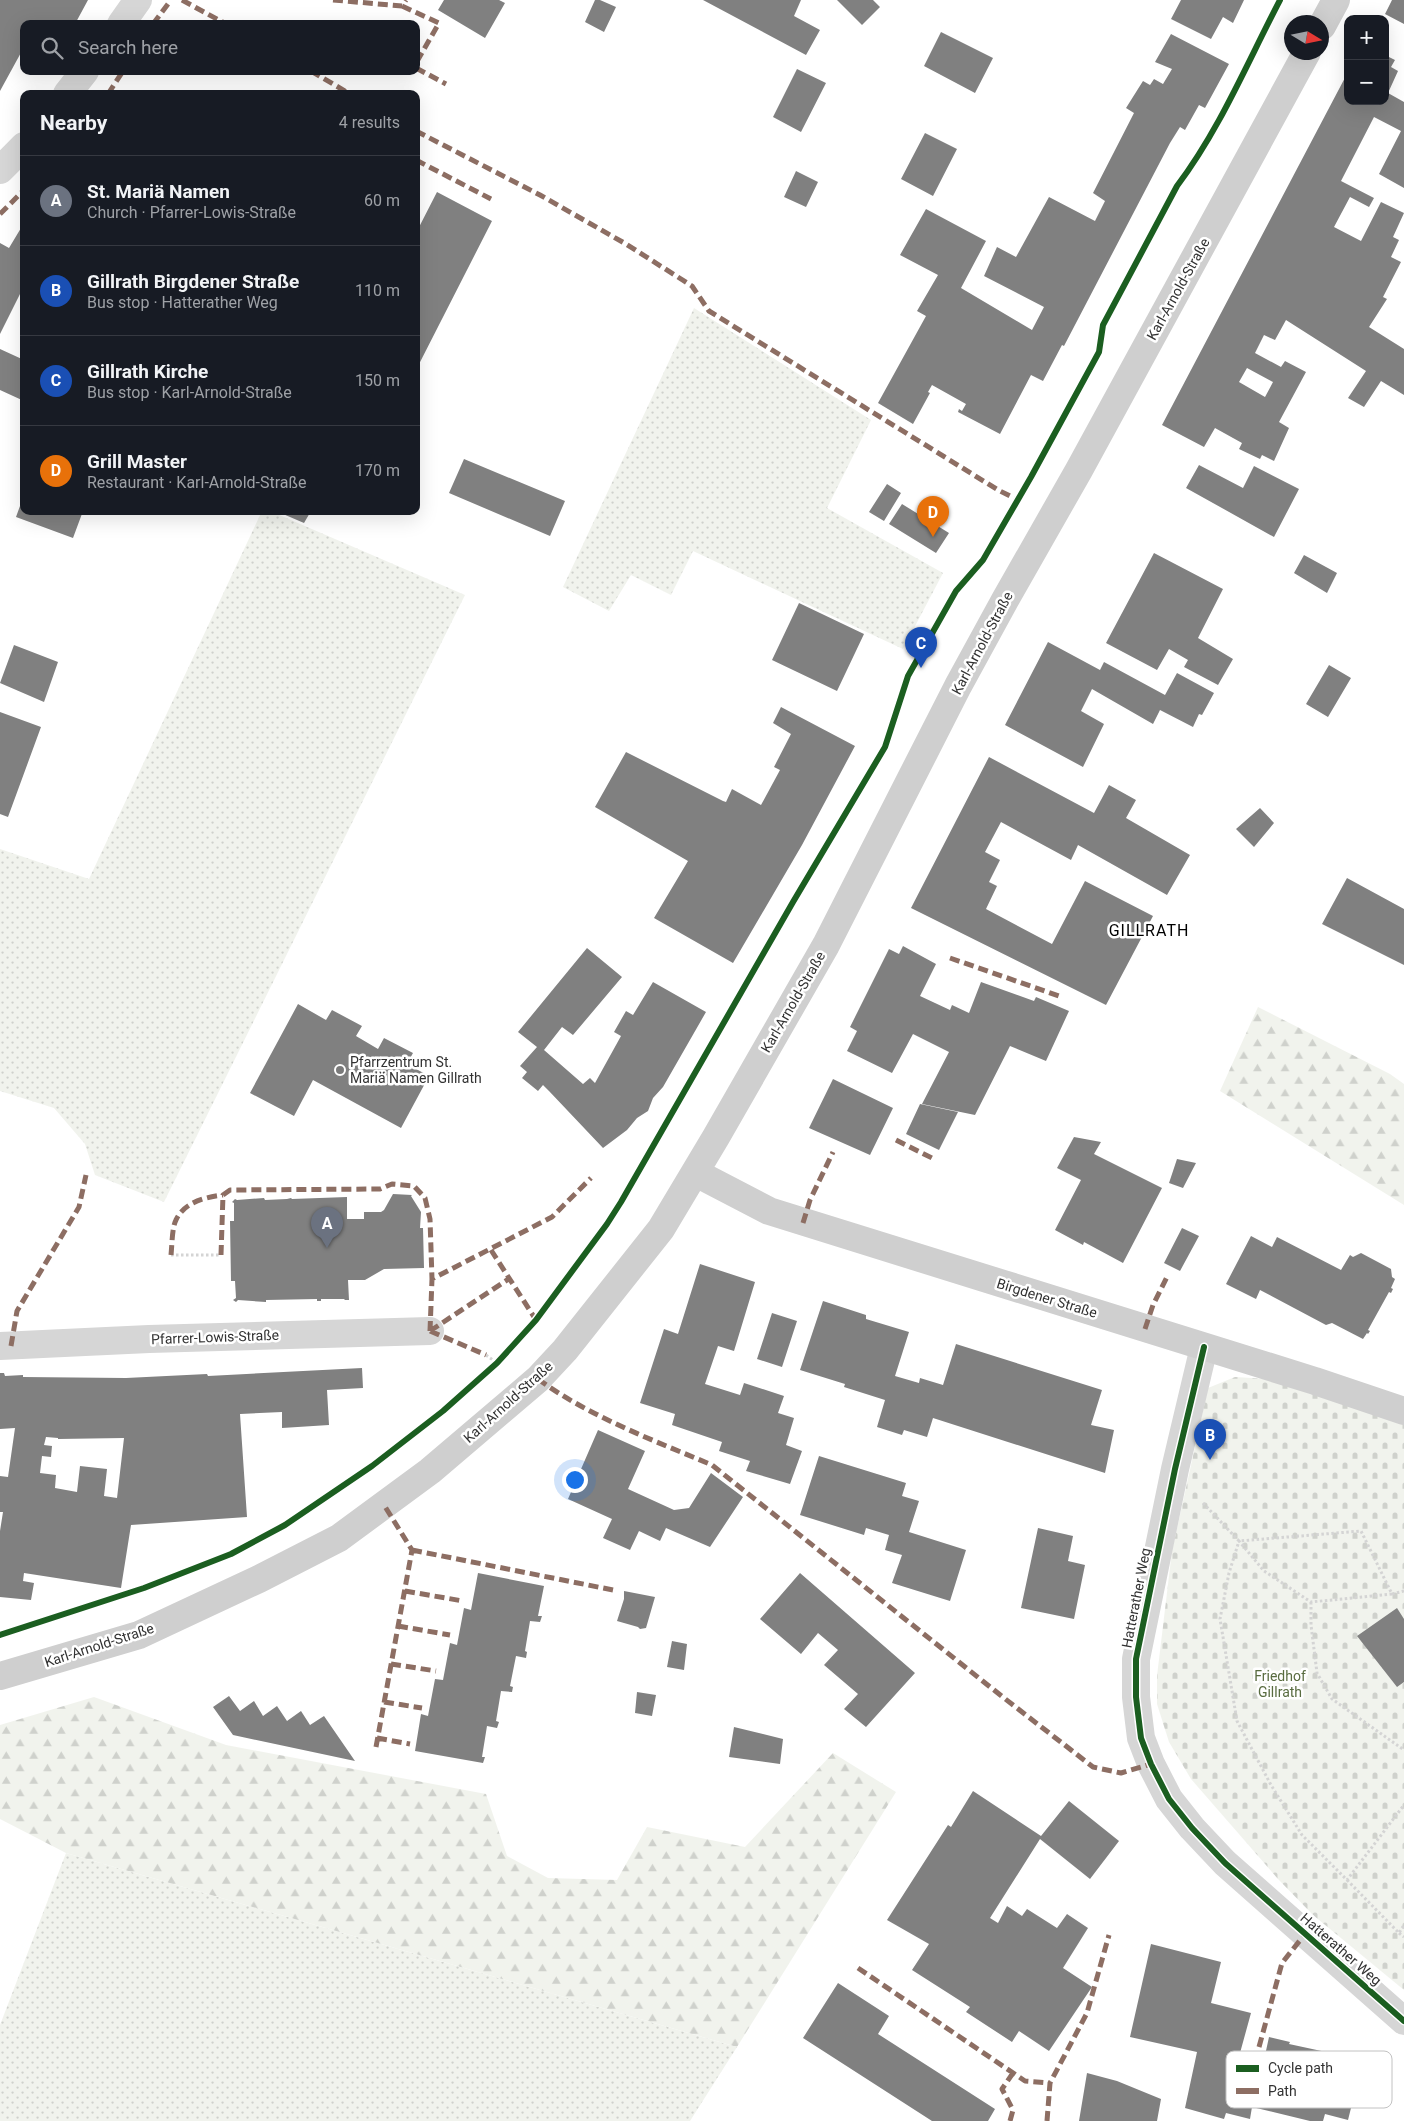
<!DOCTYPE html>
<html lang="en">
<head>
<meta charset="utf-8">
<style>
	body { margin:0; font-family:Roboto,sans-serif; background:#242831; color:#f1f3f6 }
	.controls { position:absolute; right:15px; top:15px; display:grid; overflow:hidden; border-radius:10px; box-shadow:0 5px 20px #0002 }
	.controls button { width:45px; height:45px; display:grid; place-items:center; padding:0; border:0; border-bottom:1px solid #363941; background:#171b24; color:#f1f3f6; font:25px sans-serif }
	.compass { position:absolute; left:1284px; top:15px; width:45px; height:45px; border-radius:50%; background:#171b24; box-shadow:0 5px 20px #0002; rotate:100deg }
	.you { position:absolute; left:574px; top:1479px; width:18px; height:18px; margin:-12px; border:4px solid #fff; border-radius:50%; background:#1a73e8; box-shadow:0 0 0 8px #1a73e833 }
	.badge { display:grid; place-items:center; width:32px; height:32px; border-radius:50%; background:#7a7a7a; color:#fff; font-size:16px; font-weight:700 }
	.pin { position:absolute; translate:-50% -41px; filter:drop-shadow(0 1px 2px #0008) }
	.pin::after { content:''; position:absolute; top:26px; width:18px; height:15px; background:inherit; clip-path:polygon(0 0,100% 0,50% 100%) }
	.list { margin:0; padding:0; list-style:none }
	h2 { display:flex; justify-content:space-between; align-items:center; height:65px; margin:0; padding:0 20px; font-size:21px }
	h2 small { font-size:16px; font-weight:400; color:#9ea1a6 }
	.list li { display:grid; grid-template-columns:32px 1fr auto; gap:15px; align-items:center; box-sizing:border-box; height:90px; padding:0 20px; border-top:1px solid #363941 }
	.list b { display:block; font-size:19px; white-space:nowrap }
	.list p { margin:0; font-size:16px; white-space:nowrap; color:#9ea1a6 }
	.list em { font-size:16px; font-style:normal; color:#9ea1a6 }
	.icon { flex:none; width:28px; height:28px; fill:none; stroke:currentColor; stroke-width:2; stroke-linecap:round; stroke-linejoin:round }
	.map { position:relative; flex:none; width:1404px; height:2121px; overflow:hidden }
	.search { position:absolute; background:#171b24; box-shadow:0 5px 20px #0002; left:20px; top:20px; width:400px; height:55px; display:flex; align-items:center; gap:12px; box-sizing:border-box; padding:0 18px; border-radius:10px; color:#9ea1a6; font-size:19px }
	.panel { position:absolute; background:#171b24; box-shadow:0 5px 20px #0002; left:20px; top:90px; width:400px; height:425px; border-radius:10px }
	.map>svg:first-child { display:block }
	.grass { fill:url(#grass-dots) }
	.forest { fill:url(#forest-firs) }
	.cemetery { fill:url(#cemetery-stones) }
	.building { fill:#808080; fill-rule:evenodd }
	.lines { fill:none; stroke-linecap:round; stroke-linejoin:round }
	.path { stroke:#d4d4d4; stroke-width:3; stroke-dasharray:2.5 2.5; stroke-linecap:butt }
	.street { stroke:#d6d6d6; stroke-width:28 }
	.secondary { stroke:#cfcfcf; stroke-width:28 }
	.quiet { stroke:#8d6e63; stroke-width:5; stroke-dasharray:10 5; stroke-linecap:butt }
	.cycleway-casing { stroke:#fff; stroke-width:9 }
	.cycleway { stroke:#1b5e20; stroke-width:6 }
	.poi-dot { fill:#7a7a7a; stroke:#fff; stroke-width:2 }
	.labels { text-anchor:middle; stroke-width:5; stroke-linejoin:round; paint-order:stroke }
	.street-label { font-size:14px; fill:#323232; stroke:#fff }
	.poi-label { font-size:14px; fill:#323232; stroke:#fff; text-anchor:start }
	.park-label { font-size:14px; fill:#596c40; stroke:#fff }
	.quarter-label { font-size:16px; letter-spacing:1px; fill:#000; stroke:#fff }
	.key { fill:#fff; stroke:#c2c2c2; stroke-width:1 }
	.key-label { font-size:14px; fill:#323232 }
</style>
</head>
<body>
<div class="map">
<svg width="1404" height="2121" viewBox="0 0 1404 2121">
	<defs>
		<pattern id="grass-dots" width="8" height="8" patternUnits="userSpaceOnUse" patternTransform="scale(1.25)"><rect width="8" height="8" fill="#f1f3ed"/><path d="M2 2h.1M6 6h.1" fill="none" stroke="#cfd1cc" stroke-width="1.8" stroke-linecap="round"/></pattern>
		<pattern id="forest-firs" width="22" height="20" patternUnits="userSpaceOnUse" patternTransform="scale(1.25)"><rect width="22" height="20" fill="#f1f3ed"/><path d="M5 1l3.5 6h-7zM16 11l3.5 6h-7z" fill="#cfd1cc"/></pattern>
		<pattern id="cemetery-stones" width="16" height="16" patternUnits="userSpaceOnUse" patternTransform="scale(1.25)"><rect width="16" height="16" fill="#f1f3ed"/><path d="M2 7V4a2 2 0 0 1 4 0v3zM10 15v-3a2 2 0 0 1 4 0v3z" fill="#cfd1cc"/></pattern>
	</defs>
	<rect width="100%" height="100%" fill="#fff"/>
	<path class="grass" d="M694,308L871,420L827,508L943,573L903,649L693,551L671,595L631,575L609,611L563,587Z
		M262,511H270L465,595L164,1202L95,1175L85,1144L54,1108L0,1091V849L89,879Z
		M66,1853L737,2047L690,2121H0V2025Z"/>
	<path class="forest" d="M1258,1007L1390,1074L1404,1084V1205L1220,1091Z
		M94,1697L226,1745L486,1794L507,1856L548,1878L617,1880L647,1827L745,1847L833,1753L896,1792L737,2047L66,1853L0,1819V1725Z"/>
	<path class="cemetery" d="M1235,1377L1268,1379L1404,1419V1990L1313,1915L1278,1879L1191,1779L1169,1742L1157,1704V1676L1172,1551L1208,1388Z"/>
	<path class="building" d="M0,0H88L75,24H24V39L20,47L23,49L0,91Z
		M444,0H499L505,3L485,38L438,10Z
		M595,0H600L616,7L604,32L585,22Z
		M703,0H801L794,16L820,30L806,55Z
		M837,0H873L880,7L862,25Z
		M1181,0H1244L1233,23L1223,17L1211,39L1171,19Z
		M1392,0H1404V24L1385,14Z
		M941,32L993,58L975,93L924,66Z
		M1171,34L1229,64L1205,108L1199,105L1185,130L1180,127L1170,143L1064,346L1062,345L1043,381L1031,375L1000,434L958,412L959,409L962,411L966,404L932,385L928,392L930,393L913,424L878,403L926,316L917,311L938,275L900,255L926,209L986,241L961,288L1032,330L1044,307L984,276L997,247L1016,257L1049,197L1095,221L1105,201L1093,193L1134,113L1126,108L1143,81L1150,85L1154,79L1163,84L1172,69L1155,62Z
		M1385,55L1395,60L1391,67L1398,71L1388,93L1404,102V188L1379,174L1401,131L1374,117L1341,181L1374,198L1369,207L1350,197L1334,227L1361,241L1381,202L1404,213L1393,237L1399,240L1391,257L1401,262L1383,297L1387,299L1369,327L1404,349V395L1381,381L1364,407L1348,398L1366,371L1286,320L1275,340L1264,335L1255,353L1281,367L1285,361L1306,372L1279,422L1289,428L1274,461L1262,455L1260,459L1239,449L1242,443L1215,428L1204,447L1162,425L1348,72V101H1385ZM1247,368L1273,382L1265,397L1239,382Z
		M797,69L826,83L801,132L773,117Z
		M925,133L957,149L933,196L901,179Z
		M796,171L818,182L806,207L784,197Z
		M437,192L492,221L416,370V233Z
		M24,223V286L0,334V243L9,248Z
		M0,349L24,360V401L0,390Z
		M464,459L565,501L550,536L449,493Z
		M1199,465L1243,488L1254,466L1299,489L1274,537L1186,488Z
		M887,484L901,493L884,521L869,512Z
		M24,495V511H83L73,538L16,517Z
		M902,504L949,533L936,553L889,524Z
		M276,511H311L304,523Z
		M1154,553L1223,589L1198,638L1233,659L1218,685L1184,667L1188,660L1169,649L1157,670L1106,643Z
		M1304,555L1337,573L1327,593L1294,573Z
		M799,603L864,634L837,691L772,660Z
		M1048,642L1100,670L1104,662L1165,695L1177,673L1214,693L1202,715L1199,714L1193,727L1160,710L1153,724L1092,689L1081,711L1104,724L1083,767L1005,725Z
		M14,645L58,662L44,702L0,683Z
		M1329,665L1351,678L1328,717L1306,704Z
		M781,707L855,746L802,845L733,963L654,918L688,861L595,807L626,752L723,801L726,802L732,789L761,805L780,770L774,767L791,734L773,723Z
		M0,712L41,727L8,817L0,814Z
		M989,757L1094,813L1109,785L1136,800L1126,818L1190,855L1167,895L1078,845L1071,860L1001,822L985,852L1000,860L989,882L997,886L986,909L1052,944L1085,881L1153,916L1106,1005L911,908Z
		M1260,808L1274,823L1254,847L1236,829Z
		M1347,878L1404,909V965L1322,924Z
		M903,946L936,964L920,996L950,1010L952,1005L969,1013L981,982L1034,1001L1036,997L1069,1011L1046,1061L1010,1046L975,1115L922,1104L949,1052L913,1034L892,1073L847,1051L857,1031L850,1027L889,949L899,954Z
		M587,948L622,977L573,1035L562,1027L544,1050L583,1084L590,1078L595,1083L621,1036L614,1032L626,1011L633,1015L653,982L706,1012L663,1087L653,1098L648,1111L637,1118L627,1130L603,1148L549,1091L543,1085L538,1091L522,1078L527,1072L520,1066L537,1047L518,1032Z
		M298,1004L326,1020L332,1010L362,1026L356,1036L378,1049L384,1038L413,1053L407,1064L429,1076L401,1128L313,1080L294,1116L250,1093Z
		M833,1079L893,1108L870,1155L809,1128Z
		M920,1104L958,1112L939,1150L906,1134Z
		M1074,1137L1101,1142L1094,1154L1162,1188L1123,1263L1084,1242L1083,1245L1055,1230L1081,1180L1057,1168Z
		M1177,1159L1196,1163L1183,1188L1169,1183Z
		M393,1194L412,1195L411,1196L421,1212L420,1228H423L424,1268L384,1269L365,1280H348L349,1300H345L344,1299H321V1301H317V1299L266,1300V1302L238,1300L236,1302L233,1300L236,1298L235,1281H231L230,1221H234V1203L232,1202L235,1199L237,1200L264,1198L265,1200L287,1199L291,1198L292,1199L347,1197V1219H364V1212H381L384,1210Z
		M1182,1228L1199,1236L1180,1271L1164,1263Z
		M1251,1236L1272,1247L1277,1237L1341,1270L1350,1255L1353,1257L1361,1253L1391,1269L1392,1277L1395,1279L1391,1288L1393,1289L1391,1293L1389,1292L1368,1330L1370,1331L1368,1334L1367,1333L1363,1339L1332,1323L1326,1325L1260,1290L1256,1299L1226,1284Z
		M700,1264L755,1282L734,1351L718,1346L705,1384L740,1395L744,1383L784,1396L778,1413L794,1418L786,1445L802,1451L790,1484L746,1471L750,1461L719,1451L722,1442L672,1425L675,1414L640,1403L664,1329L678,1334Z
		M823,1301L866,1315V1319L909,1332L895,1376L919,1383L920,1378L943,1385L956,1344L1102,1390L1091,1425L1114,1430L1105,1473L933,1418L927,1437L904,1430L902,1435L877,1427L885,1400L844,1387L845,1384L800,1370Z
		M772,1313L797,1321L782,1367L757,1359Z
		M362,1368L363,1388L327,1390L329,1425L282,1428V1412L240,1414L247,1517L131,1525L121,1588L24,1573L23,1581L34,1583L31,1600L0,1597V1531L3,1512H0V1476L8,1477L15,1428L0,1429V1373H4L5,1376L23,1375V1377L126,1378L207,1374L208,1376ZM46,1437L58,1438V1439L124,1438L117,1498L104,1496L107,1469L80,1466L77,1492L55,1488L56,1475L40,1473L42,1456L51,1457L52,1446L44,1445Z
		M598,1430L645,1451L628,1489L674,1510L689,1508L711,1473L743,1497L710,1547L666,1528L660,1541L639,1531L630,1550L603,1538L612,1519L568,1499Z
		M819,1456L906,1483L902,1496L919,1501L909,1532L966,1550L950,1601L892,1583L902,1555L885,1550L889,1535L866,1528L864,1535L800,1515Z
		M1038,1528L1073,1536L1068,1561L1085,1565L1074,1619L1021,1608Z
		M478,1573L544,1586L538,1616H542L540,1622L530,1621L525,1651L527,1652L526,1658L516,1656L510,1686L513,1687L512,1692L501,1691L496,1721L499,1722L497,1728L487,1726L482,1757H485L483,1763L415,1751L421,1714L428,1716L435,1679L443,1680L450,1643L457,1645L464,1608L471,1610Z
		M800,1573L915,1673L866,1727L844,1709L858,1694L824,1665L838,1650L818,1633L801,1654L760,1619Z
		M624,1591L655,1597L646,1628L640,1629L638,1627L617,1621L624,1599Z
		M1397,1608L1404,1619V1682L1397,1687L1357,1636Z
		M672,1641L687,1644L684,1670L667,1667Z
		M637,1692L656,1695L652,1716L635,1713Z
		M229,1696L240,1711L254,1701L263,1716L277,1706L287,1721L301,1711L310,1725L324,1716L355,1761L233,1735L213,1707Z
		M734,1727L783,1739L780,1764L729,1757Z
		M973,1791L1041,1836L1069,1801L1119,1841L1090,1879L1040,1839L990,1918L998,1923L1007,1906L1022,1916L1027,1909L1057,1928L1067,1914L1088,1928L1063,1968L1092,1987L1049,2051L1019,2031L1012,2042L966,2012L970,2007L912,1970L929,1944L887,1920L948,1825L951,1827Z
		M1151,1944L1221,1962L1211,2003L1251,2013L1240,2053L1264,2060L1269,2037L1290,2042L1289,2044L1340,2055L1334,2078L1357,2084L1348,2120L1325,2114L1323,2121H1310L1252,2107L1250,2119L1226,2113L1224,2119L1185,2108L1197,2052L1130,2037Z
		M838,1983L889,2016L878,2034L995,2109L988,2121H932L803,2038Z
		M1087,2073L1117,2081L1161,2099L1157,2121H1079Z"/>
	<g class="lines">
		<path class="path" d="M171,1255H221
			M486,1355L497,1363
			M1203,1503L1239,1541L1361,1531L1392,1594L1404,1591
			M1392,1594L1311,1602L1264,1571L1239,1541L1229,1573L1220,1619L1237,1721L1271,1785L1302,1835L1347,1880L1404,1805
			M1311,1602V1625L1317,1673L1332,1699L1404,1750
			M1347,1880L1399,1933L1404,1925
			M1399,1933L1404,1937"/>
		<path class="street" d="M121,24L138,0
			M67,94L85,71
			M0,170L24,146
			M0,1346L149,1339L430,1331
			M1204,1347L1175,1469L1136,1659V1697L1141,1738L1151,1764L1169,1799L1192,1828L1225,1863L1404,2021"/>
		<path class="secondary" d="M1322,26L1336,0
			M696,1173L769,1211L1315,1381L1404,1411
			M0,1676L139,1635L259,1579L339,1538L430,1471L538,1379L565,1350L661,1229L716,1137L826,945L958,686L1005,600L1079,470L1307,52"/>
		<path class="quiet" d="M182,0L226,24
			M333,0L402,6L406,0
			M402,6L439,23L416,63
			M153,24L171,0
			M416,68L446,84
			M311,71L350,94
			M108,94L123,71
			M416,131L540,195L626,244L692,286L709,311L998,490L1018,500
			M416,160L491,199
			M0,214L24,190
			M950,958L1062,997
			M896,1140L936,1160
			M803,1223L810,1200L833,1152
			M491,1250L536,1320
			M171,1255C172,1246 172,1227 176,1220C184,1202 206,1197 223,1195
			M221,1255L223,1195L230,1190L380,1189L392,1184L414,1186L425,1198L430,1219L432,1279
			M1145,1329L1153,1305L1168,1275
			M430,1331L432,1279L552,1217L591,1178
			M430,1331L510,1278
			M430,1331L486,1355
			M11,1346L17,1311L79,1207L86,1175
			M538,1379C590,1417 653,1440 712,1465L1004,1698L1093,1767L1121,1773L1151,1764
			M412,1550L613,1590
			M405,1591L463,1601
			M398,1626L450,1635
			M391,1664L436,1671
			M384,1702L422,1708
			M377,1738L410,1744
			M376,1747L412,1550L384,1505
			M858,1968L1025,2081L1050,2083
			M1259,2047L1282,1963L1305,1934
			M1010,2121L1013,2110L1002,2089L1013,2073
			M1047,2121L1050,2083L1087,2013L1109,1935"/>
		<g class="cycleway-casing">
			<path id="cycleway" d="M1204,1347L1175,1469L1136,1659V1697L1141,1738L1151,1764L1169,1799L1192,1828L1225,1863L1404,2021
				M0,1635L144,1588L231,1554L285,1525L372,1466L443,1411L497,1363L536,1320L607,1224L621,1202L793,902L885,747L908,676L956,591L983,560L1031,477L1099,352L1103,325L1177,186C1220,129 1247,63 1280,0"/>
		</g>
		<use href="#cycleway" class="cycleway"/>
	</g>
	<circle class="poi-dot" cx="340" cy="1070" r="5"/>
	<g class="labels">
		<g class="street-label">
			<text transform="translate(1178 289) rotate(-61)" y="5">Karl-Arnold-Straße</text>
			<text transform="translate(982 643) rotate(-62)" y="5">Karl-Arnold-Straße</text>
			<text transform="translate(793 1002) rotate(-60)" y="5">Karl-Arnold-Straße</text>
			<text transform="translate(1047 1298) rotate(17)" y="5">Birgdener Straße</text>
			<text transform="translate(215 1337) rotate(-2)" y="5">Pfarrer-Lowis-Straße</text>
			<text transform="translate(508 1402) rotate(-42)" y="5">Karl-Arnold-Straße</text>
			<text transform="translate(1136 1598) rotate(-79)" y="5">Hatterather Weg</text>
			<text transform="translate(99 1645) rotate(-18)" y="5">Karl-Arnold-Straße</text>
			<text transform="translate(1341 1949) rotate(41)" y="5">Hatterather Weg</text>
		</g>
		<g class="poi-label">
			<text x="350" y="1067">Pfarrzentrum St.<tspan x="350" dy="16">Mariä Namen Gillrath</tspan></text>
		</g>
		<g class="park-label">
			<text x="1280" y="1681">Friedhof<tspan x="1280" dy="16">Gillrath</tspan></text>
		</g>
		<g class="quarter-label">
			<text x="1149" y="936">GILLRATH</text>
		</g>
	</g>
	<rect x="1226" y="2051" width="166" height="57" rx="8" class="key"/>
	<rect x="1236" y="2065" width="23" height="7" fill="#1b5e20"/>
	<rect x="1236" y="2088" width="23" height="6" fill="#8d6e63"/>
	<g class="key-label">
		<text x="1268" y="2073">Cycle path</text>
		<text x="1268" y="2096">Path</text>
	</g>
</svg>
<div class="controls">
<button>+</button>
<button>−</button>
</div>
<svg class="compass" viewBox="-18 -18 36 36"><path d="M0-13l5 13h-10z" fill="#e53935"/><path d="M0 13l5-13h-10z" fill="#9ea1a6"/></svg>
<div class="you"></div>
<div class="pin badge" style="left:327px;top:1248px;background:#6b7280">A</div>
<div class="pin badge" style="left:1210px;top:1460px;background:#1a4fb4">B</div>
<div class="pin badge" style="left:921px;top:668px;background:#1a4fb4">C</div>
<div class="pin badge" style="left:933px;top:537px;background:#e8710a">D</div>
<div class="search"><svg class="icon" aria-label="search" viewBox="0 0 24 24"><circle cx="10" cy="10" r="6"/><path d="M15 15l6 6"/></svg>Search here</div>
<section class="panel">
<h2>Nearby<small>4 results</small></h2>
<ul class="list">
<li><span class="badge" style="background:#6b7280">A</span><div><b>St. Mariä Namen</b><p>Church · Pfarrer-Lowis-Straße</p></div><em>60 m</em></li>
<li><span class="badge" style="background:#1a4fb4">B</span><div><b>Gillrath Birgdener Straße</b><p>Bus stop · Hatterather Weg</p></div><em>110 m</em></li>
<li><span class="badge" style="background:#1a4fb4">C</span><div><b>Gillrath Kirche</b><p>Bus stop · Karl-Arnold-Straße</p></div><em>150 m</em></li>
<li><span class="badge" style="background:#e8710a">D</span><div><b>Grill Master</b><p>Restaurant · Karl-Arnold-Straße</p></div><em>170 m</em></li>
</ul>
</section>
</div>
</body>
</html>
